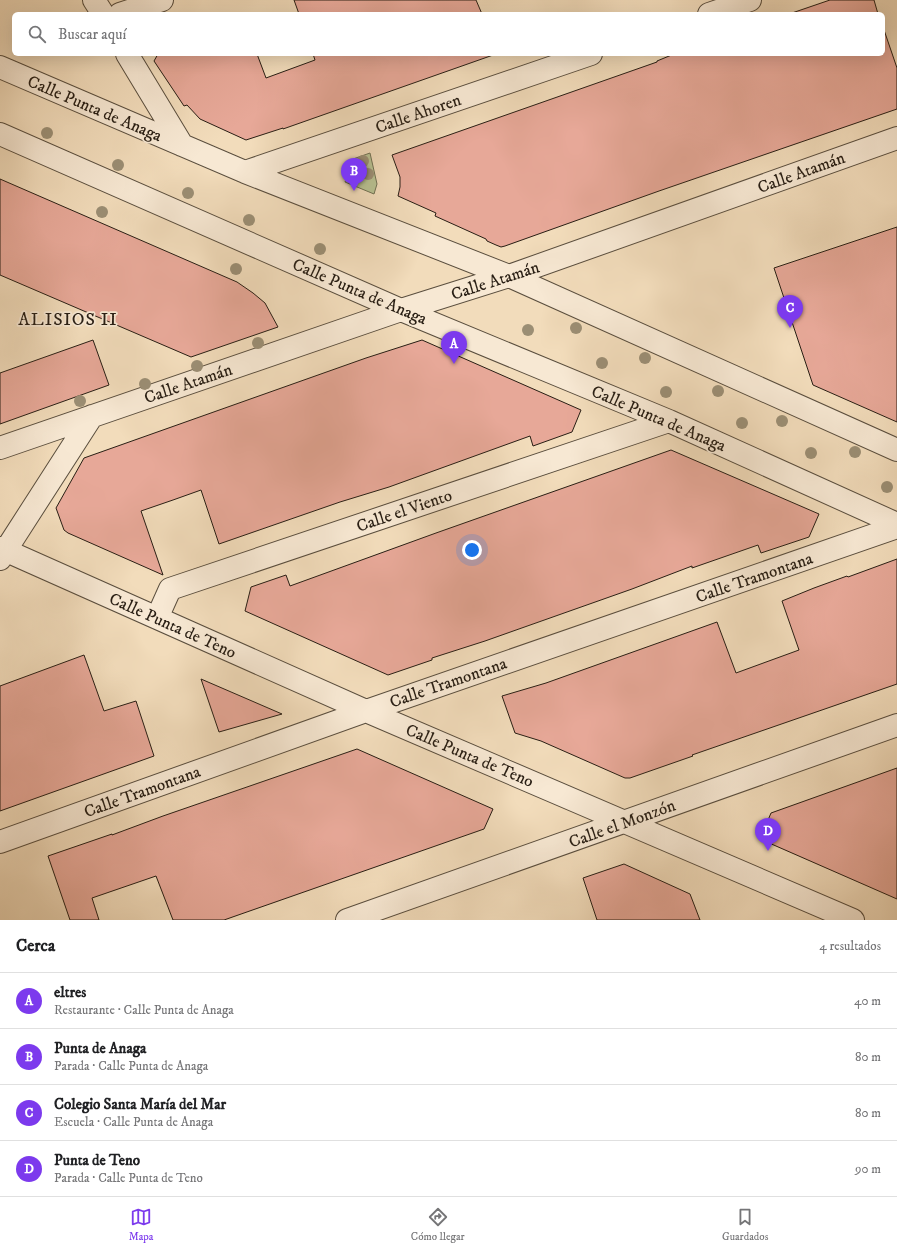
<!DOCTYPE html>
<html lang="es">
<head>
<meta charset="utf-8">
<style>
	body { margin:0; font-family:"IM FELL DW Pica",serif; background:#f6f6f6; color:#202124 }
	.you { position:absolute; left:472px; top:550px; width:14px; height:14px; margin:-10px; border:3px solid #fff; border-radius:50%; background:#1a73e8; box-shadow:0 0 0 6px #1a73e833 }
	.badge { display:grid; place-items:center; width:26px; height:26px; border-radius:50%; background:#7c3aed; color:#fff; font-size:13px; font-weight:700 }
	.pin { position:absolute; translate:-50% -33px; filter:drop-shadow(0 1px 2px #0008) }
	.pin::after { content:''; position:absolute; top:21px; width:14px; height:12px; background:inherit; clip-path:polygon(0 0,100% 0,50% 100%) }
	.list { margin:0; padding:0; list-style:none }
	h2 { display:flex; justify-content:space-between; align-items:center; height:52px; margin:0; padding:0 16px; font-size:17px }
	h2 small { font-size:13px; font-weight:400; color:#757577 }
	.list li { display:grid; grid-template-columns:26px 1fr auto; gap:12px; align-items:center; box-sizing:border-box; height:56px; padding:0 16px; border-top:1px solid #e0e0e0 }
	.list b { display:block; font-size:15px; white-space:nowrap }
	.list p { margin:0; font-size:13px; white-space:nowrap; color:#757577 }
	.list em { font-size:13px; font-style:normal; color:#757577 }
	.icon { flex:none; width:22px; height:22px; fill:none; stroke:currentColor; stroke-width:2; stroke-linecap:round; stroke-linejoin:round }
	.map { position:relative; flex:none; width:897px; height:920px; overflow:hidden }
	.search { position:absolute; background:#fff; box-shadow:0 4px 16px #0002; left:12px; right:12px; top:12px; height:44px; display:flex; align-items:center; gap:10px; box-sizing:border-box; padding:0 14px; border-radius:6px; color:#757577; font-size:15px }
	.sheet { height:276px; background:#fff }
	nav { display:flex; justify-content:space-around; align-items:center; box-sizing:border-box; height:56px; border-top:1px solid #e0e0e0; background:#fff; font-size:11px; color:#757577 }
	nav a { display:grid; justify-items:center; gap:2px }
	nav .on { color:#7c3aed }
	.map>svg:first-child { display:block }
	.green { fill:#b8c192; stroke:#707053 }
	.building { fill:#e7a898; stroke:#281e14 }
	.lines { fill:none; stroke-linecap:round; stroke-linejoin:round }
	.street-casing { stroke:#5a4e3e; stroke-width:24 }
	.street { stroke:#f7e8d3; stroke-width:22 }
	.tree { fill:#9b8e74 }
	.labels { text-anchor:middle; stroke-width:3.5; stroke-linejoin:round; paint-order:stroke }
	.street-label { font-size:17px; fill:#281e14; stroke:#f7e8d3 }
	.neighbourhood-label { font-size:18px; letter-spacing:1px; fill:#281e14; stroke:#f7e8d3 }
</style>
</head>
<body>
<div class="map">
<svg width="897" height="920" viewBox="0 0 897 920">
	<rect width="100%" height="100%" fill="#f2dcbb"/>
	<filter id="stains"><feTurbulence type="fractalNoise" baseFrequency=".005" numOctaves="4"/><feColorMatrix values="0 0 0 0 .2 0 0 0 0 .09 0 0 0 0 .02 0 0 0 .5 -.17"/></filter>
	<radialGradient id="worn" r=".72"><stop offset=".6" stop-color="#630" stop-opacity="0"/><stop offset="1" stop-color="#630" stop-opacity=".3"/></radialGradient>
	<path class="green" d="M370,153L377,184L374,194L345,182L353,159Z"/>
	<path class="building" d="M294,0H476L482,14H299Z
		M830,0H874L878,14H789Z
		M883,27L897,68V109L659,191L505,246L501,247L496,245L487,241L486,239L435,216L436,213L398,196L400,187V177L392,155L657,62V61L674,54H883Z
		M158,54H257L266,78L315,60L313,54H496L283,129V128L246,140L200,119L187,105L184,106L154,61Z
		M0,179L237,282L253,293L265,303L278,327L191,357L0,275Z
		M897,227V422L813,385L774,268Z
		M93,340L109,385L0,424V373Z
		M422,340L581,410L572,432L533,446L530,436L389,487L340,502L219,544L201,490L173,500L141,511L163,575L68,533L64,530L56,508L84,458L366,358Z
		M671,450L819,514L809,537L761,553L758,545L692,568V566L632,589L485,641L432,658V660L388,675L245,611L251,587L286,575L290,586L436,533Z
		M897,559V684L692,755L693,756L630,778H625L541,741L515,733L502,696L546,683L717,622L736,673L799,650L782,601L814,588L847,576L848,577Z
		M84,655L104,711L136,701L154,756L0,811V686Z
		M201,679L282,714L219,732Z
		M357,749L493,809L484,829L224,920H173L156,876L92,898L99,920H70L48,856L112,834V835L163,816Z
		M897,768V899L760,839L771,813Z
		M624,864L690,894L700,920H597L583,878Z"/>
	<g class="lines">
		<g class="street-casing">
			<path id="street" d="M94,0L103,14
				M120,14L162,0
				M709,14L750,0
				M127,54L182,145
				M0,67L245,172L509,276L897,450
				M0,134L401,310L669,421L897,524
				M245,172L591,54
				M0,448L401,310L509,276L897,138
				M0,548L366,711L853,920
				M0,559L92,416
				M157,618L170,589L669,421
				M0,842L366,711L897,527
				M347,920L897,725"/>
		</g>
		<use href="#street" class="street"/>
	</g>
	<g class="tree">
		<circle cx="47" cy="133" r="6"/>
		<circle cx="363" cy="161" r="6"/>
		<circle cx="118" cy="165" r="6"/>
		<circle cx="356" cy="173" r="6"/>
		<circle cx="368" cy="174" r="6"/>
		<circle cx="188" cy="193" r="6"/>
		<circle cx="102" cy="212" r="6"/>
		<circle cx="249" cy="220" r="6"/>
		<circle cx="320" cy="249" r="6"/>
		<circle cx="236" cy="269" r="6"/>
		<circle cx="576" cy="328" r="6"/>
		<circle cx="528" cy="330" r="6"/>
		<circle cx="258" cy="343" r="6"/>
		<circle cx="645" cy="358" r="6"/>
		<circle cx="602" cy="363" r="6"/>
		<circle cx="197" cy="366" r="6"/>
		<circle cx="145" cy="384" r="6"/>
		<circle cx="718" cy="391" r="6"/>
		<circle cx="666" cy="392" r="6"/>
		<circle cx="80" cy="401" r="6"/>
		<circle cx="782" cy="421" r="6"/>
		<circle cx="742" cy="423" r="6"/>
		<circle cx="855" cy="452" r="6"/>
		<circle cx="811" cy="453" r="6"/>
		<circle cx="887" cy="487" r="6"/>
	</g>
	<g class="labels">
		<g class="street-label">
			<text transform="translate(95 108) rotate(23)" y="6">Calle Punta de Anaga</text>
			<text transform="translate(418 113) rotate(-19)" y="6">Calle Ahoren</text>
			<text transform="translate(801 172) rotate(-20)" y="6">Calle Atamán</text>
			<text transform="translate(495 280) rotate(-18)" y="6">Calle Atamán</text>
			<text transform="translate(360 291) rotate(23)" y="6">Calle Punta de Anaga</text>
			<text transform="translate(188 383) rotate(-19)" y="6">Calle Atamán</text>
			<text transform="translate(659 418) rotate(23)" y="6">Calle Punta de Anaga</text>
			<text transform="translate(404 510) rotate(-19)" y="6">Calle el Viento</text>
			<text transform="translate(754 577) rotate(-19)" y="6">Calle Tramontana</text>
			<text transform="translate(173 625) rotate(24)" y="6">Calle Punta de Teno</text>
			<text transform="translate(448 682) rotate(-19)" y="6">Calle Tramontana</text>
			<text transform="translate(470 755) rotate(23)" y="6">Calle Punta de Teno</text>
			<text transform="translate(142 791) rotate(-20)" y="6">Calle Tramontana</text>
			<text transform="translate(622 823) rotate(-20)" y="6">Calle el Monzón</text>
		</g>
		<g class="neighbourhood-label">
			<text x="68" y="325">ALISIOS II</text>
		</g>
	</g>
	<rect width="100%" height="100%" filter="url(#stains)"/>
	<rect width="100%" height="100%" fill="url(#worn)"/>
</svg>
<div class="you"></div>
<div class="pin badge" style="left:454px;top:364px">A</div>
<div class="pin badge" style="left:354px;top:191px">B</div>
<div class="pin badge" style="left:790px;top:328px">C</div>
<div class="pin badge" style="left:768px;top:851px">D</div>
<div class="search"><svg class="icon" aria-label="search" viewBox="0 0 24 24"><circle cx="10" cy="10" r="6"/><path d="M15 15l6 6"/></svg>Buscar aquí</div>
</div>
<section class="sheet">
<h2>Cerca<small>4 resultados</small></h2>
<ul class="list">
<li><span class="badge">A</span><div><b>eltres</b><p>Restaurante · Calle Punta de Anaga</p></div><em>40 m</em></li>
<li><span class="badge">B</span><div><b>Punta de Anaga</b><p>Parada · Calle Punta de Anaga</p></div><em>80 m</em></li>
<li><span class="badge">C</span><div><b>Colegio Santa María del Mar</b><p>Escuela · Calle Punta de Anaga</p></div><em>80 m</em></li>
<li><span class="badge">D</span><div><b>Punta de Teno</b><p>Parada · Calle Punta de Teno</p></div><em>90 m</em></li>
</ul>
</section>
<nav>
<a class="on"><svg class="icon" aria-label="map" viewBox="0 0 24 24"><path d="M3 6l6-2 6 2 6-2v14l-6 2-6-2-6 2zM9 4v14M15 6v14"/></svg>Mapa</a>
<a><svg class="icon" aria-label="directions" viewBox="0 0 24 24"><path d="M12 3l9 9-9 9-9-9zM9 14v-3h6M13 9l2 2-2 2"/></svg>Cómo llegar</a>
<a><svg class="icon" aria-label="saved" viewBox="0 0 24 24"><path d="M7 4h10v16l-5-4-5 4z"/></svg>Guardados</a>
</nav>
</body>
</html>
